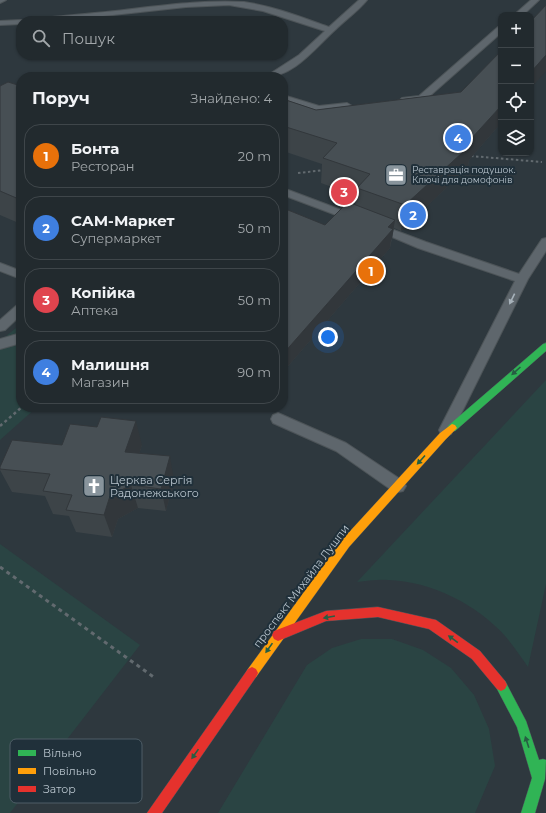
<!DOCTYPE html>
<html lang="uk">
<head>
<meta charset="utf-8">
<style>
	body { margin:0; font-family:Montserrat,sans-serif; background:#2e363a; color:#f1f3f6 }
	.controls { position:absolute; right:12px; top:12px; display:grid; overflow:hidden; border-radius:8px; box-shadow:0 1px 3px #0004 }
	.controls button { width:36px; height:36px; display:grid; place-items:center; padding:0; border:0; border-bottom:1px solid #3f464a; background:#222a2e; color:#f1f3f6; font:20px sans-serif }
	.you { position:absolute; left:328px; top:337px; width:14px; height:14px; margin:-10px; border:3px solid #fff; border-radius:50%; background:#1a73e8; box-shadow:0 0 0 6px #1a73e833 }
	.badge { display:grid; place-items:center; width:26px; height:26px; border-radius:50%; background:#88949c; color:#fff; font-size:13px; font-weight:700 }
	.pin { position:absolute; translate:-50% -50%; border:2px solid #fff; box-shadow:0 1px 4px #0006 }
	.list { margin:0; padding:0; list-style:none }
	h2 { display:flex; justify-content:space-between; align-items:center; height:52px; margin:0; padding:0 16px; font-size:17px }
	h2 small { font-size:13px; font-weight:400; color:#a2a7aa }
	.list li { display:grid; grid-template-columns:26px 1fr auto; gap:12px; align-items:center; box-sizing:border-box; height:64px; margin:0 8px 8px; padding:0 8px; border:1px solid #3f464a; border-radius:16px }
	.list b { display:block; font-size:15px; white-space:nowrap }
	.list p { margin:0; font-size:13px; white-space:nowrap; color:#a2a7aa }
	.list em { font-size:13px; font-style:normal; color:#a2a7aa }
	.icon { flex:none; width:22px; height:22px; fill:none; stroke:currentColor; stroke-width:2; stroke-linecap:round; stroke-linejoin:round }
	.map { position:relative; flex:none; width:546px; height:813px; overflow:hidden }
	.search { position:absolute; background:#222a2e; box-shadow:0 1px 3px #0004; left:16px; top:16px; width:272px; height:44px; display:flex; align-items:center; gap:10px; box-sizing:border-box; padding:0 14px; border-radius:16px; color:#a2a7aa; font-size:15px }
	.panel { position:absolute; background:#222a2e; box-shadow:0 1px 3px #0004; left:16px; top:72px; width:272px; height:340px; border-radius:16px }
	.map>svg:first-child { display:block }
	.green { fill:#2a4443 }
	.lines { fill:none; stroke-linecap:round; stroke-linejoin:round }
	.lane-casing { stroke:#4d5458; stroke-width:2 }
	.fast-casing { stroke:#4c555b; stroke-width:1 }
	.slow-casing { stroke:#4c555b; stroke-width:1 }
	.jam-casing { stroke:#4c555b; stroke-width:1 }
	.path-far2 { stroke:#626a6f; stroke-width:2; stroke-dasharray:2.5 2.5; stroke-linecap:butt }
	.path-far1 { stroke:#626a6f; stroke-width:2.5; stroke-dasharray:3 3; stroke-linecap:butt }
	.path { stroke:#626a6f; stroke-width:3; stroke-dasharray:4 4; stroke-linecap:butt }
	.lane { fill:#5e666c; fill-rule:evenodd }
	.fast { fill:#30b455; fill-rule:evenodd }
	.slow { fill:#ff9f0a; fill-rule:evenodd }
	.jam { fill:#e5322d; fill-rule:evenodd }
	.wall { fill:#3d4448 }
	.shaded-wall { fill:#32373b }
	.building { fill:#474f54; stroke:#32373b }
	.oneway { fill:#a7b2ba }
	.oneway2 { fill:#265e43 }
	.labels { text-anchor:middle; stroke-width:4; stroke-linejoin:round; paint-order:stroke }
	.far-poi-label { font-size:9px; fill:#b9c5ce; stroke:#20303a; text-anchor:start }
	.poi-label { font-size:11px; fill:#b9c5ce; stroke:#20303a; text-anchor:start }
	.street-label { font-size:11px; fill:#b9c5ce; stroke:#20303a }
	.key { fill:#20303a; stroke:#4e5d66; stroke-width:1 }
	.key-label { font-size:11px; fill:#b9c5ce }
</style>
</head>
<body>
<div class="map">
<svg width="546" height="813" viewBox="0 0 546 813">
	<rect width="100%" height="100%" fill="#2e383e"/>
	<path class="green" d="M21,324V407H37L0,440V341Z
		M546,380V584L528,667C521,657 514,647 506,637C478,605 431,581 388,580C378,579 367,581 357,582Z
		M0,544L140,645L10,813H0Z
		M361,639H392L423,650L451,668L474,695L489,729L495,766L475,813H218L307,665L332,648Z"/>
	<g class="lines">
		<g class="lane-casing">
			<path id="lane" d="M0,0H6L0,3Z
				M359,0H367C358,11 345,20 335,30C315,48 294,77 265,77L299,55L325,31L263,11L229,5L186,7L58,21H27L31,19C68,15 104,13 140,8C174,4 210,0 244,2C273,6 301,17 329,27Z
				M531,0H539L523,15H514Z
				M21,20L24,21H21V24L0,25V21Z
				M498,27H501V33L424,101L402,102L400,100L402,98L419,96Z
				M283,95L319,106L347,103L352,106L347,109L318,112L283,101Z
				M283,188L360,217L362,219L360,221H352L283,195Z
				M375,223L426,242L519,274L542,239L546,238V251L528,279L451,434L446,436L441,434L439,430L515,281L418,248L371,228L369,226L371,224Z
				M0,263L21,271V279L0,271Z
				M21,304V315L5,330L0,331V320L17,305Z
				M21,333V343L0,349V339Z
				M278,413L346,443L403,481L406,486L403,491L398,492L393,491L336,451L273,423L271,419L273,415Z"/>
		</g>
		<g class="fast-casing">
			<path id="fast" d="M546,343V351L455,431H449L447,428L449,425L543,344Z
				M501,679L505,681L526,721L539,760L543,759L546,760L545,779L535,813H521L532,778L517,727L495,685L497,681Z"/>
		</g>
		<g class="slow-casing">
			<path id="slow" d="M452,424L455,425L457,428L446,439L349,547L256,677L252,679L248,677L246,673L248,669L341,541L440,433Z"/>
		</g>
		<g class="jam-casing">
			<path id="jam" d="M378,607L436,620L480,651L505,681L507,685L505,689L501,691L497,689L472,659L429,629L378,617L326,621L278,641L274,639L272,635L274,631L326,611Z
				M252,667L256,669L258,673L256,677L162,813H147L248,669Z"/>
		</g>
		<path class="path-far2" d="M471,156L542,162
			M298,173L325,170"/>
		<path class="path-far1" d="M0,426L22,407"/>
		<path class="path" d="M0,567L155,678"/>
		<use href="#lane" class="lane"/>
		<use href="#fast" class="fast"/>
		<use href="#slow" class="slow"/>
		<use href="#jam" class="jam"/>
	</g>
	<path class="wall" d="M501,51V123L469,160L468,167L401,231L394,228L390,248L283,372V208L325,225L355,205L356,196L321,183L322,164L283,151V99L316,110L461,92Z
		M0,86H21V224L0,215Z
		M62,445H142L139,454L174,480L166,511L138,508L118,519L112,537L76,532L69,516L53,514L45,496L12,492L0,470V467Z"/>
	<path class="shaded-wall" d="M546,55V71L531,88V72Z
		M501,106V123L469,160L468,167L401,231L405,205L470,140Z
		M395,220L392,239L391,240L390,248L283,372V354L388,227Z
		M136,421L142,445L132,476L125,452Z
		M170,456L174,480L166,511L161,489Z
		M131,485L138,508L118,519L112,537L104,515L110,496Z"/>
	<path class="building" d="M546,5V55L531,72V21Z
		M501,51V106L470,140L474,142L405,205L357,188L370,174L323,158L337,143L283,126V99L316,110L461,92Z
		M8,82L21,86V200L0,191V86Z
		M348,202L395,220L388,227L393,229L283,354V208L325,225Z
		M101,417L136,421L125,452L170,456L161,489L131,485L110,496L104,515L66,510L72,495L43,491L50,474L0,469V467L12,440L62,445L70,424L97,427Z"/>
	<defs><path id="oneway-solid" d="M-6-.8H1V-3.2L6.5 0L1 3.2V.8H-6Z"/></defs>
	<use class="oneway" href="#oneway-solid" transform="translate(512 299) rotate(116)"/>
	<g class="oneway2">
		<use href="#oneway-solid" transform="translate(516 371) rotate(138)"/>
		<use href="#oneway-solid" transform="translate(421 460) rotate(132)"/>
		<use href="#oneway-solid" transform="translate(329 617) rotate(170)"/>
		<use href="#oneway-solid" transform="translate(453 639) rotate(-144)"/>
		<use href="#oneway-solid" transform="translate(269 648) rotate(125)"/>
		<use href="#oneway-solid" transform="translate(527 742) rotate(-108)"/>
		<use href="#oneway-solid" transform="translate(195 754) rotate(125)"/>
	</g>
	<defs>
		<g id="office-square" transform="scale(1.15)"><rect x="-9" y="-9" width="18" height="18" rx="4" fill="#88949c" stroke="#20303a"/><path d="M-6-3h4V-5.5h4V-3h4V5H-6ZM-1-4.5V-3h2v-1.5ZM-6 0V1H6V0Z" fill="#fff"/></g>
		<g id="church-square" transform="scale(1.15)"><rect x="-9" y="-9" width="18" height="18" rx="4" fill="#88949c" stroke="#20303a"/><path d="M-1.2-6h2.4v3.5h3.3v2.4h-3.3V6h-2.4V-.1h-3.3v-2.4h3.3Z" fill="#fff"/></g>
	</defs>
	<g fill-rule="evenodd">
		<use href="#office-square" x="396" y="175"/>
		<use href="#church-square" x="94" y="486"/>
	</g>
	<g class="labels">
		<g class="far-poi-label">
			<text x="412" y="173">Реставрація подушок.<tspan x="412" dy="10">Ключі для домофонів</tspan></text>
		</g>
		<g class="poi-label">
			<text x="110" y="484">Церква Сергія<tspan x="110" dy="13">Радонежського</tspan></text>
		</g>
		<g class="street-label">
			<text transform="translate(301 586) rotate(-53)" y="4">проспект Михайла Лушпи</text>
		</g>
	</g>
	<rect x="10" y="739" width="132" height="64" rx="6" class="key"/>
	<rect x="18" y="750" width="18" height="6" fill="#30b455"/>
	<rect x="18" y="768" width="18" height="6" fill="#ff9f0a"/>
	<rect x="18" y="786" width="18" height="6" fill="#e5322d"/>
	<g class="key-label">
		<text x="43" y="757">Вільно</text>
		<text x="43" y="775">Повільно</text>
		<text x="43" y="793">Затор</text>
	</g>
</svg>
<div class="controls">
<button>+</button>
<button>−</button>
<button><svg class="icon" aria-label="locate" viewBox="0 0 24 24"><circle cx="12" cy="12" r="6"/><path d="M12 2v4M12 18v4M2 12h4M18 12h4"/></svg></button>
<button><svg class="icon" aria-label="layers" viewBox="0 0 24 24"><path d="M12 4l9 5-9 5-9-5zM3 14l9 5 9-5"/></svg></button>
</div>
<div class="you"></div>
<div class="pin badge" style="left:371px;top:271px;background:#e8710a">1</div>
<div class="pin badge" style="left:413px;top:215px;background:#3f7fe0">2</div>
<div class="pin badge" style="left:344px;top:192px;background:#e0444e">3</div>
<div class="pin badge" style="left:458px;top:138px;background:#3f7fe0">4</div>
<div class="search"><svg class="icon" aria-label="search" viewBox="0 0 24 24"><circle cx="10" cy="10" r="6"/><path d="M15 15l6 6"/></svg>Пошук</div>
<section class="panel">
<h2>Поруч<small>Знайдено: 4</small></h2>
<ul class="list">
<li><span class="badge" style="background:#e8710a">1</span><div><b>Бонта</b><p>Ресторан</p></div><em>20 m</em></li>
<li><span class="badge" style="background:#3f7fe0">2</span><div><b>САМ-Маркет</b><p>Супермаркет</p></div><em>50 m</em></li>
<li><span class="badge" style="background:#e0444e">3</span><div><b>Копійка</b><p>Аптека</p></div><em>50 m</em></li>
<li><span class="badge" style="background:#3f7fe0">4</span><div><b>Малишня</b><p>Магазин</p></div><em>90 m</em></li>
</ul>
</section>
</div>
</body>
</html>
